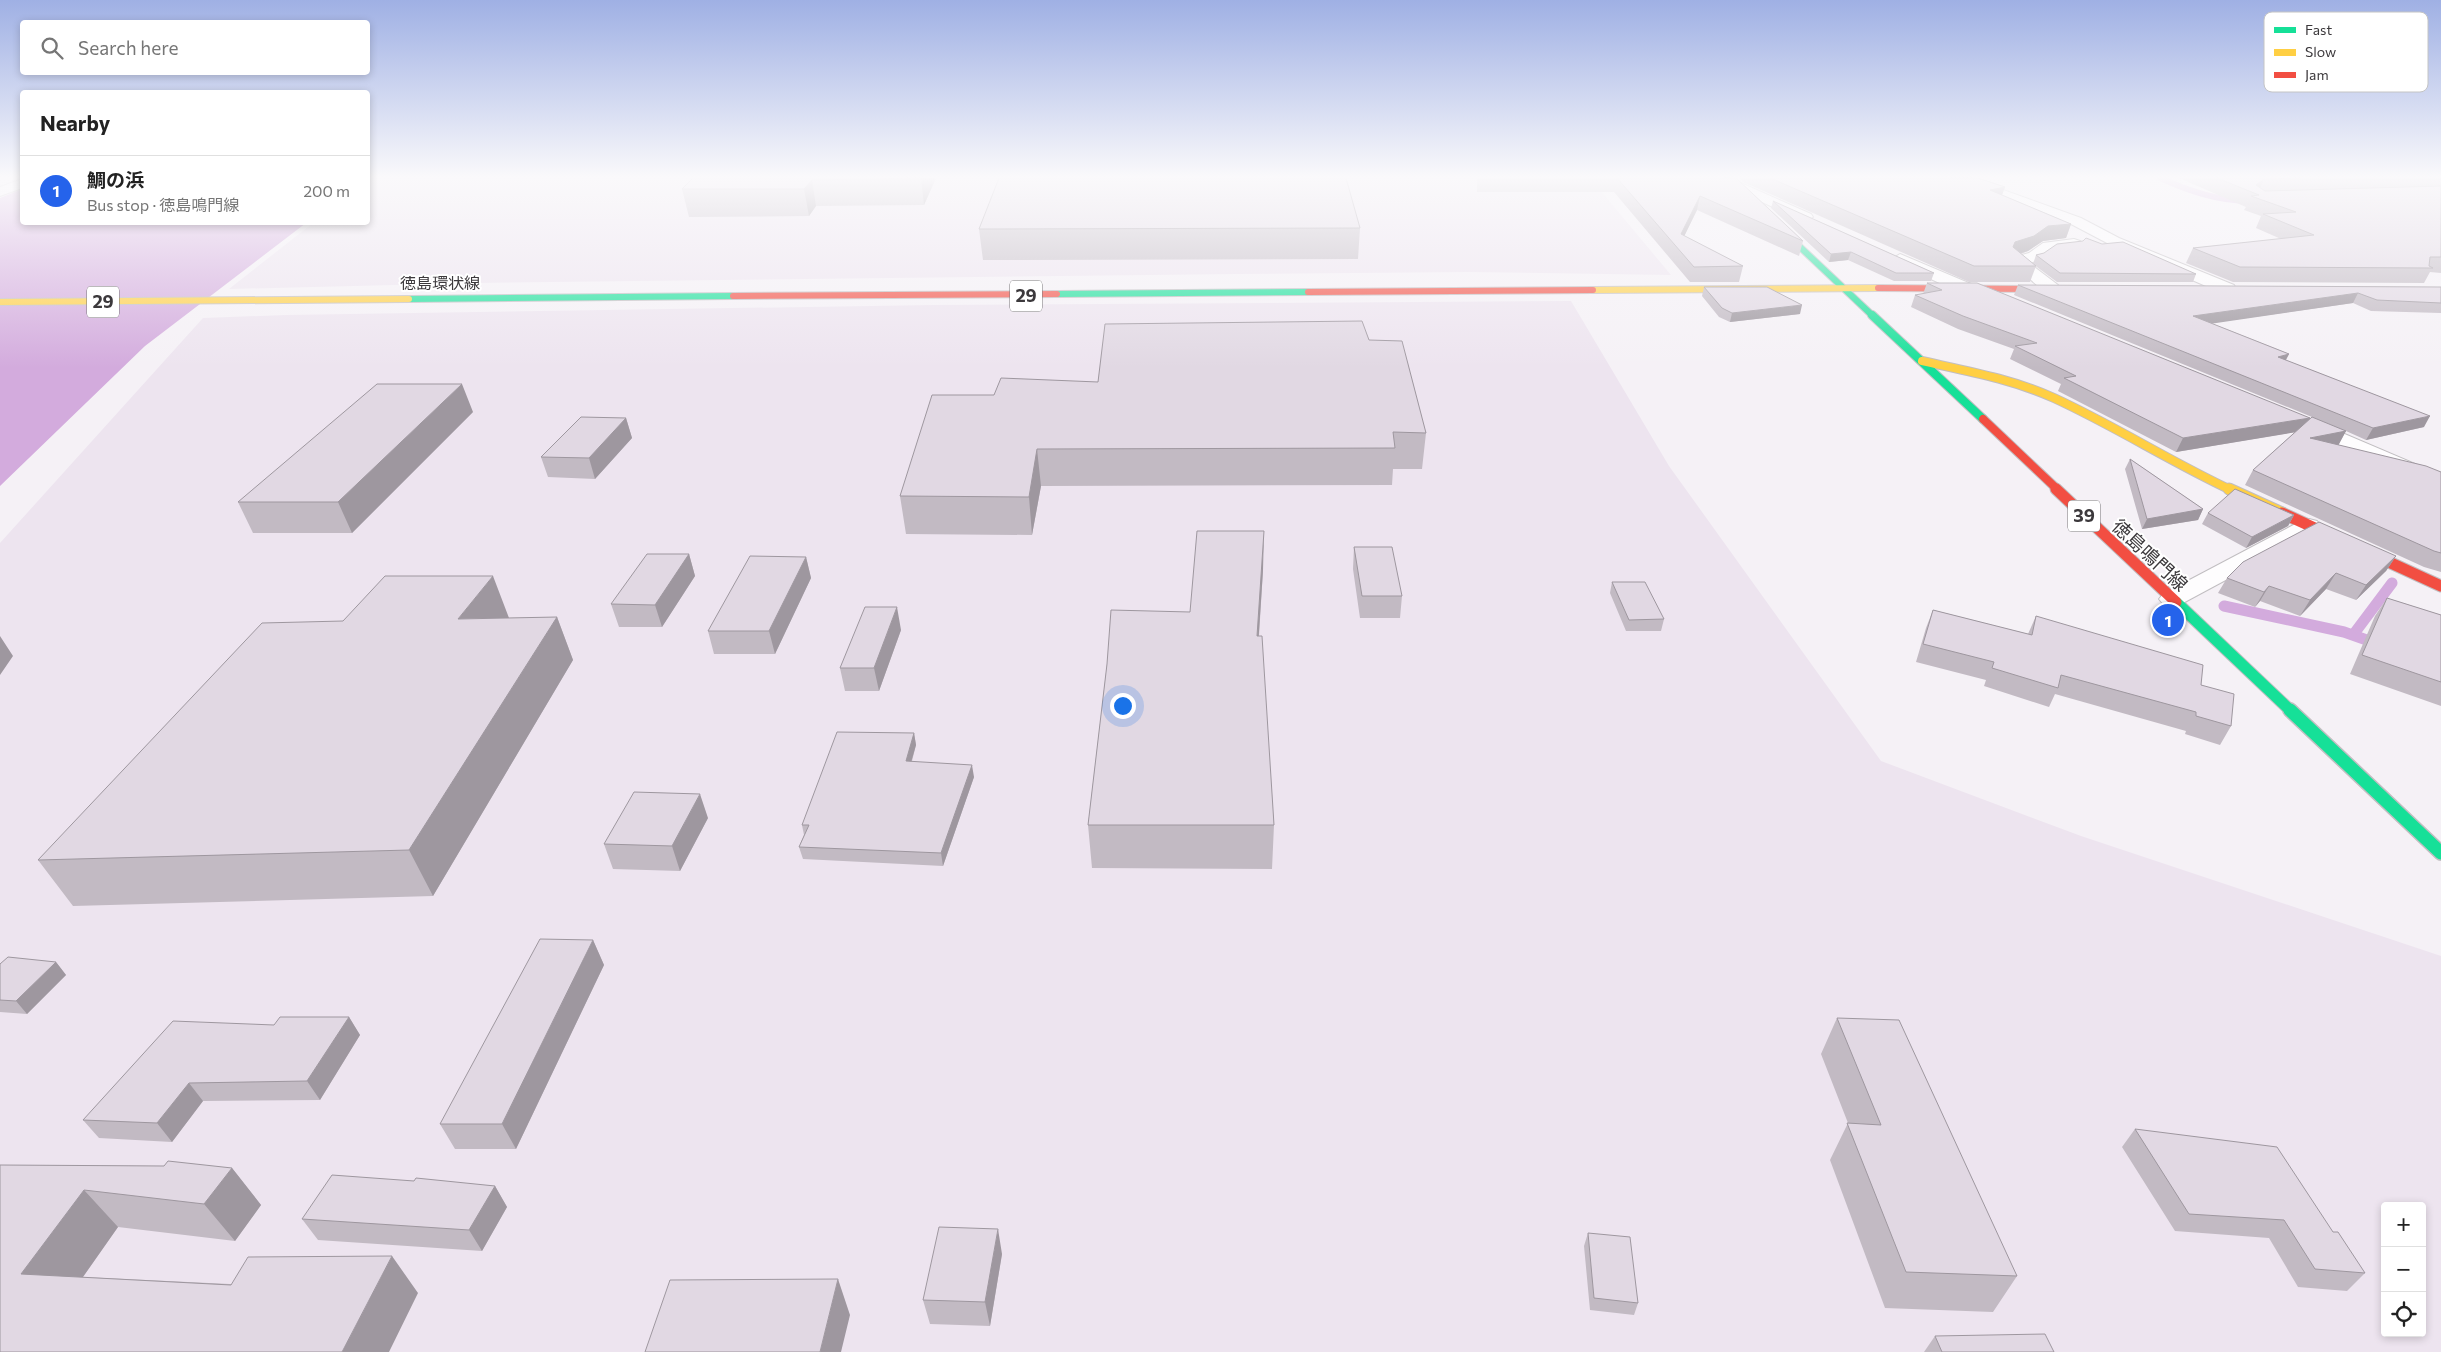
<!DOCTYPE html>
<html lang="en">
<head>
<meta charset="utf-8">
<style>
	body { margin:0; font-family:Commissioner,"Noto Sans JP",sans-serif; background:#f2f2f2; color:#222 }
	.controls { position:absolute; right:15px; bottom:15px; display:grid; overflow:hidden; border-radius:5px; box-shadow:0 2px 8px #0003 }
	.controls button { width:45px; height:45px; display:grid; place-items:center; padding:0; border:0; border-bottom:1px solid #e0e0e0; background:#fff; color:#222; font:25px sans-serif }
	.you { position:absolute; left:1122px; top:705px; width:18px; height:18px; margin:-12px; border:4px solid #fff; border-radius:50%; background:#1a73e8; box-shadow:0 0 0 8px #1a73e833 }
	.badge { display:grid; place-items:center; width:32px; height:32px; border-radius:50%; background:#2563eb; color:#fff; font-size:16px; font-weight:700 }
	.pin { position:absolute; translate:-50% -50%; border:2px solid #fff; box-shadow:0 1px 5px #0006 }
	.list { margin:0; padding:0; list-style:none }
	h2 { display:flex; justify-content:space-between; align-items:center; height:65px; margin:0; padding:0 20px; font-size:21px }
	h2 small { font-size:16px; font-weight:400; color:#767676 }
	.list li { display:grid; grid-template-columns:32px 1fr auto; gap:15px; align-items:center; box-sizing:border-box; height:70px; padding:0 20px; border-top:1px solid #e0e0e0 }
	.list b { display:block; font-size:19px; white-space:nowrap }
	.list p { margin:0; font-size:16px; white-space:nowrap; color:#767676 }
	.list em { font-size:16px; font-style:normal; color:#767676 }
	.icon { flex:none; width:28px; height:28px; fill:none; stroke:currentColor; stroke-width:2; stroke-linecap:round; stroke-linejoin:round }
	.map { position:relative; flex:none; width:2441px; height:1352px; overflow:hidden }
	.search { position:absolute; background:#fff; box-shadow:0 2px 8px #0003; left:20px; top:20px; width:350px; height:55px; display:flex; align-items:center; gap:12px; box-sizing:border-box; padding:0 18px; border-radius:5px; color:#767676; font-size:19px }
	.panel { position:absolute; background:#fff; box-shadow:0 2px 8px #0003; left:20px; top:90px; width:350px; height:135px; border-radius:5px }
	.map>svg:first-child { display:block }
	.built { fill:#ede4ef; fill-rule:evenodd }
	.water { fill:#d3abdd }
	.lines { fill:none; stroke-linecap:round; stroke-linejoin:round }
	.stream-far1 { stroke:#d3abdd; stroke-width:6 }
	.stream { stroke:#d3abdd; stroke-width:11 }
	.street-casing { stroke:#c1bec1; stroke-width:2 }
	.fast-far3-casing { stroke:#c1bec1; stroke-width:8 }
	.fast-far2-casing { stroke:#c1bec1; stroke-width:10 }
	.fast-far1-casing { stroke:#c1bec1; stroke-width:13 }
	.fast-casing { stroke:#c1bec1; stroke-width:16 }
	.slow-far2-casing { stroke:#c1bec1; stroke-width:8 }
	.slow-far1-casing { stroke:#c1bec1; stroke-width:10 }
	.slow-casing { stroke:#c1bec1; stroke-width:13 }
	.jam-far2-casing { stroke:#c1bec1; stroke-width:8 }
	.jam-far1-casing { stroke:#c1bec1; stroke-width:10 }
	.jam-casing { stroke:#c1bec1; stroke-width:13 }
	.street { fill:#fefdfe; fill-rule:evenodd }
	.fast-far3 { stroke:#16e098; stroke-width:6 }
	.fast-far2 { stroke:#16e098; stroke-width:8 }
	.fast-far1 { stroke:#16e098; stroke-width:11 }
	.fast { stroke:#16e098; stroke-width:13 }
	.slow-far2 { stroke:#ffcf43; stroke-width:6 }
	.slow-far1 { stroke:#ffcf43; stroke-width:8 }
	.slow { stroke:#ffcf43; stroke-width:11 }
	.jam-far2 { stroke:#f24e42; stroke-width:6 }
	.jam-far1 { stroke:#f24e42; stroke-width:8 }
	.jam { stroke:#f24e42; stroke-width:11 }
	.wall { fill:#c2bac3 }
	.shaded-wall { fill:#9e979f }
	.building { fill:#e1d8e3; stroke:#9e979f }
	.labels { text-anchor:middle; stroke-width:4; stroke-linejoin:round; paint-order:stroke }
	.far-street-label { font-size:16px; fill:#3c393c; stroke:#fff }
	.shield { fill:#fff; stroke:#767476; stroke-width:1 }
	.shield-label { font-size:18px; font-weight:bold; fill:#3c393c }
	.street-label { font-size:19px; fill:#3c393c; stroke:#fff }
	.key { fill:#fff; stroke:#c4c4c4; stroke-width:1 }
	.key-label { font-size:14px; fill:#3c393c }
</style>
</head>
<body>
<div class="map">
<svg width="2441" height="1352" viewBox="0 0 2441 1352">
	<rect width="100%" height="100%" fill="#f5f1f6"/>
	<path class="built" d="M371,178H1590L1671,275L1468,272L1237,274L473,283L229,289L313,223L368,222V181Z
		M1571,301L1669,466L1881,761L2081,836L2441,956V1352H0V543L203,318L286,315L934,305ZM2385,1206H2422V1333H2385Z"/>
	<path class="water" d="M22,189V222L306,223L145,346L0,486V198Z"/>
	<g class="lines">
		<path class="stream-far1" d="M2160,178C2189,191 2218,201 2250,201"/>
		<path class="stream" d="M2224,606L2344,632L2378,644
			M2353,635L2392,583"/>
		<g class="street-casing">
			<path id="street" d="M1949,178H1970L2081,218L2119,238L2234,285L2236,289L2234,293H2222L2109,244L2071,224Z
				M22,179V188L0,196V187Z
				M1732,179L1811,214L1813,217L1806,221L1801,220L1727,186L1725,183L1727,180Z
				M2074,239L2080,241L2082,244L2080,247L2053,250L2040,260L2029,263L2058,285L2060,289L2058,293H2046L2009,261L2011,258L2029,253L2043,243Z
				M1900,254L1971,284L1973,288L1971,292H1959L1894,262L1892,259Z
				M2307,418L2441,475V490L2300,428L2297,424L2300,420Z
				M2309,519L2317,521L2321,526L2317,531L2181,604L2172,607L2163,604L2159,599L2163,594L2301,521Z"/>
		</g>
		<g class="fast-far3-casing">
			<path id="fast-far3" d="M1727,178L1873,316
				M1057,294L1308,292
				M409,299L733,296"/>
		</g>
		<g class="fast-far2-casing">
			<path id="fast-far2" d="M1872,315L1983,419"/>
		</g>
		<g class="fast-far1-casing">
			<path id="fast-far1" d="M2176,602L2291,711"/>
		</g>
		<g class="fast-casing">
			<path id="fast" d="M2290,710L2441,853"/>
		</g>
		<g class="slow-far2-casing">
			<path id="slow-far2" d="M1593,290L1878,288
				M0,302L409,299"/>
		</g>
		<g class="slow-far1-casing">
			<path id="slow-far1" d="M1922,361C1967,371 2012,379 2054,398C2115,426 2171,462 2231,490"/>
		</g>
		<g class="slow-casing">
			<path id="slow" d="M2229,489L2282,513"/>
		</g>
		<g class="jam-far2-casing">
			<path id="jam-far2" d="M1878,288L2053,289
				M1308,292L1593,290
				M733,296L1057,294"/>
		</g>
		<g class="jam-far1-casing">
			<path id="jam-far1" d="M1983,419L2058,490"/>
		</g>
		<g class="jam-casing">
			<path id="jam" d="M2056,489L2176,602
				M2282,513L2441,586"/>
		</g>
		<use href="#street" class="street"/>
		<use href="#fast-far3" class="fast-far3"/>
		<use href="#fast-far2" class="fast-far2"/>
		<use href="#fast-far1" class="fast-far1"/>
		<use href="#fast" class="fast"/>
		<use href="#slow-far2" class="slow-far2"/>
		<use href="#slow-far1" class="slow-far1"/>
		<use href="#slow" class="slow"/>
		<use href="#jam-far2" class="jam-far2"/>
		<use href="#jam-far1" class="jam-far1"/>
		<use href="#jam" class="jam"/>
	</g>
	<path class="wall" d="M693,178H936L924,205L816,206L809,216L689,217L682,189Z
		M1477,178H1736L1803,241L1799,256L1697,210L1684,236L1743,266L1739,282H1690L1614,192H1477Z
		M1739,178H1978L2005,187L2002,195L2071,224L2066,238L2043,241L2028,251L2021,254L2036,266L2030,282H1969L1743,182Z
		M2179,178H2441V273L2430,272L2424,283L2233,282L2186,263L2193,248L2281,239L2256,228L2261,216L2244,210L2246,207Z
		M1773,201L1934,273L1931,281H1894L1848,260L1829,262L1771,208Z
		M1360,228L1358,259L983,260L979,229Z
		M2102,244L2196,274L2193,282H2057L2033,264L2036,255Z
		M1927,283L2310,418L2308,421L2312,417L2014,295L2018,285L2441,287V313L2371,311L2353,303L2211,323L2289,354L2286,360L2424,427L2366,440L2346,431L2338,445L2441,472V572L2424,567L2245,485L2253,470L2295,432L2176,452L2058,391L2061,384L2010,359L2014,349L1958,329L1911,307L1915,295L1923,294Z
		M1704,287L1800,314L1730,322L1719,317L1702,296Z
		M1369,340L1426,433L1422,469H1393L1392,485L1041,486L1032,535L906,534L900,496L994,395L1098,382Z
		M473,412L352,533H253L238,502Z
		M626,418L632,438L595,479L548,477L541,457Z
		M2130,459L2203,509L2198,520L2142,529L2125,469Z
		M2208,513L2294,515L2288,526L2246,548L2202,524Z
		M1354,547L1402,596L1400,618H1360L1353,569Z
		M689,554L695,576L662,627H619L611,604Z
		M2396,556L2386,571L2356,600L2326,589L2300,616L2260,601L2255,607L2218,593L2227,578Z
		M806,557L811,578L775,654H714L708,631Z
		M1263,570L1259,636L1274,825L1272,869L1092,868L1088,825L1107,664L1190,612Z
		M1612,582L1664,619L1661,631H1626L1610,593Z
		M2387,598L2441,615V706L2350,674L2375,616Z
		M1933,610L2028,634L2036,616L2201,685L2231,726L2220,745L2185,734L2186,731L2055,694L2049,707L1984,686L1986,680L1916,662L1926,628Z
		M557,617L573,660L433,896L73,906L38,860L509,618Z
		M901,630L879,691H845L840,668Z
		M914,733L916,745L912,761L974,777L943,866L803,859L799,847L804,835L802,825Z
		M708,818L680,871L613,869L604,844Z
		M593,940L604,965L516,1149H455L440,1124Z
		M56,962L66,975L27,1014L0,1012V964Z
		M349,1017L360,1035L320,1100L203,1101L172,1142L99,1138L83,1120L274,1025Z
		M1837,1018L2017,1276L1993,1312L1885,1308L1830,1160L1848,1123L1821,1054Z
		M2135,1129L2333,1232L2365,1273L2347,1291L2298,1287L2269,1238L2175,1231L2122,1147Z
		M0,1165L164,1166L232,1168L261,1205L235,1241L118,1227L83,1277L418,1293L0,1352Z
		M414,1181L495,1186L507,1207L482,1251L318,1240L302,1219Z
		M1588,1233L1638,1303L1634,1315L1590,1310L1584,1246Z
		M1002,1254L990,1326L930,1324L923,1300Z
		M1935,1336L2054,1352H1924Z"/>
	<path class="shaded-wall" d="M921,178H936L924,205Z
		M2264,179L2258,193L2256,185Z
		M812,180L816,206L809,216L804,189Z
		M2005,187L2000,200L1990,190Z
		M1700,196L1697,210L1678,249L1681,234Z
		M2071,224L2066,238L2043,241L2028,251L2009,257L2015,242L2048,226Z
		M1851,252L1848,260L1829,262L1831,254Z
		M2358,293L2353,303L2189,327L2193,316Z
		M1802,305L1800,314L1730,322L1732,313Z
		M2289,354L2283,365L2278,357Z
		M462,384L473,412L352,533L338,502Z
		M2430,416L2424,427L2366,440L2373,428Z
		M626,418L632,438L595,479L589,458Z
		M2310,418L2303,431L2176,452L2183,438Z
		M2346,431L2338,446L2310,438Z
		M1037,449L1041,486L1032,535L1029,497Z
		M2203,509L2198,520L2142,529L2147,519Z
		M2294,515L2288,526L2246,548L2252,537Z
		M1264,531L1263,570L1256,677L1257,636Z
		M689,554L695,576L662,627L655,605Z
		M2396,556L2386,571L2356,600L2366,585Z
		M806,557L811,578L775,654L769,631Z
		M2336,573L2326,589L2300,616L2310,600Z
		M493,576L509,618L458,619Z
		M2269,586L2260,601L2255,607L2264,592Z
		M897,607L901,630L879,691L874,668Z
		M557,617L573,660L433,896L409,850Z
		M0,636L13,656L0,675Z
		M914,733L916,745L908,773L906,761Z
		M972,765L974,777L943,866L941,853Z
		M700,794L708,818L680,871L672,846Z
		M593,940L604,965L516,1149L502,1124Z
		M56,962L66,975L27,1014L16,1001Z
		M349,1017L360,1035L320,1100L307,1081Z
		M189,1083L203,1101L172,1142L157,1123Z
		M232,1168L261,1205L235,1241L204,1204Z
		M495,1186L507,1207L482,1251L469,1230Z
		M84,1190L118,1227L59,1311L21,1274Z
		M998,1229L1002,1254L990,1326L985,1302Z
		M392,1256L418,1293L389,1352H342Z
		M838,1279L850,1315L841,1352H820Z"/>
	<path class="building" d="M693,178H921L812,180L804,189H682Z
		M999,178H1346L1360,228L979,229Z
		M1617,178H1736L1803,241L1700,196L1681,234L1743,266L1694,267Z
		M1770,178H1978L2005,187L1990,190L2071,224L2048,226L2034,236L2015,242L2013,247L2036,266H1974Z
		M2217,178H2300L2264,179L2256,185L2265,191L2441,186V257H2430L2429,266L2433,268L2240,267L2193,248L2314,235L2263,214L2296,212L2251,196L2259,195Z
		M1773,201L1934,273H1896L1851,252L1831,254Z
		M2086,238L2102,244L2123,242L2196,274L2060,273L2036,255L2044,253L2057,244L2083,241Z
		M1927,283H1977L2310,418L2183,438L2066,379L2064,378L2076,376L2015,346L2037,343L1963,316L1915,295L1942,290Z
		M2018,285L2441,287V303L2377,300L2358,293L2193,316L2289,354L2278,357L2430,416L2373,428Z
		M1704,287H1767L1802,305L1732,313L1722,308Z
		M1362,321L1369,340L1402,341L1426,433L1393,432L1395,448L1037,449L1029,497L900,496L932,395H994L1001,378L1098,382L1105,324Z
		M377,384H462L338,502H238Z
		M581,417L626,418L589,458L541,457Z
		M2312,417L2346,431L2310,438L2426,466L2441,472V553L2434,551L2253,470Z
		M2130,459L2203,509L2147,519Z
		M2235,489L2294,515L2252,537L2208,513Z
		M2319,522L2396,556L2366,585L2336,573L2310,600L2269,586L2264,592L2227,578L2243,562Z
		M1197,531H1264L1257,636H1262L1274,825H1088L1107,664L1111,610L1190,612Z
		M1354,547H1392L1402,596H1362Z
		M647,554H689L655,605L611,604Z
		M750,556L806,557L769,631H708Z
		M385,576H493L458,619L557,617L409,850L38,860L262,623L343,621Z
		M1612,582H1645L1664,619L1629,620Z
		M2387,598L2441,615V682L2362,655Z
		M865,607H897L874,668H840Z
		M1933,610L2032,635L2036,616L2203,665L2201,685L2234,694L2231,726L2196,716V712L2061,675L2058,688L1992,668L1994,662L1923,644Z
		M837,732L914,733L906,761L972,765L941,853L799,847L809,825H802Z
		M634,792L700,794L672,846L604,844Z
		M540,939L593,940L502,1124H440Z
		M8,957L56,962L16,1001L0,1000V964Z
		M280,1017H349L307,1081L189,1083L157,1123L83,1120L173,1021L274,1025Z
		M1837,1018L1899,1020L2017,1276L1906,1272L1847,1123L1881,1125Z
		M2135,1129L2277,1147L2333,1232H2338L2365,1273L2315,1269L2284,1220L2189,1214Z
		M168,1161L232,1168L204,1204L84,1190L21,1274L231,1285L248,1257L392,1256L342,1352H0V1165L164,1166Z
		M332,1175L414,1181L416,1178L495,1186L469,1230L302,1219Z
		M939,1227L998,1229L985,1302L923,1300Z
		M1588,1233L1630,1237L1638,1303L1594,1298Z
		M838,1279L820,1352H645L670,1280Z
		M2045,1334L2054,1352H1942L1935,1336Z"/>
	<linearGradient id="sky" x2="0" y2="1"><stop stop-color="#9fb0e4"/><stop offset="0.48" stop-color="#faf9fb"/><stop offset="1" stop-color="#faf9fb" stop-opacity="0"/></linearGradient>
	<rect width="2441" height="368" fill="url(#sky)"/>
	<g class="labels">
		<g class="far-street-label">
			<text x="440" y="289">徳島環状線</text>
		</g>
		<g class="shield">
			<rect x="1010" y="280.5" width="32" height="31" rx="4"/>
			<rect x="87" y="286.5" width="32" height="31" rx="4"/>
			<rect x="2068" y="500.5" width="32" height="31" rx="4"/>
		</g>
		<g class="shield-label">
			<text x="1026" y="302">29</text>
			<text x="103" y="308">29</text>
			<text x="2084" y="522">39</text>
		</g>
		<g class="street-label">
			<text transform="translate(2150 555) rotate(43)" y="7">徳島鳴門線</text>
		</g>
	</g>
	<rect x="2264" y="12" width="164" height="80" rx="8" class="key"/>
	<rect x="2274" y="27" width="22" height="6" fill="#16e098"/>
	<rect x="2274" y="49" width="22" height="7" fill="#ffcf43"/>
	<rect x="2274" y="72" width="22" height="6" fill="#f24e42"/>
	<g class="key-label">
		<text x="2305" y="35">Fast</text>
		<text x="2305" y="57">Slow</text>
		<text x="2305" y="80">Jam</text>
	</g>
</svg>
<div class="controls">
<button>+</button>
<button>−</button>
<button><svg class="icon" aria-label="locate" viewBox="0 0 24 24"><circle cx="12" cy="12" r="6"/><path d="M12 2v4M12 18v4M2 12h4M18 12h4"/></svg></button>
</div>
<div class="you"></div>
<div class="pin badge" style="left:2168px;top:620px">1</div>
<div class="search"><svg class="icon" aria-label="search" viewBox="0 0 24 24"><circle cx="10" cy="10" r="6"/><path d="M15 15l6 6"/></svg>Search here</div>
<section class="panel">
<h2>Nearby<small></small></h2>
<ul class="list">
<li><span class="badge">1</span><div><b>鯛の浜</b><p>Bus stop · 徳島鳴門線</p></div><em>200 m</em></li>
</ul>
</section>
</div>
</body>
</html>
